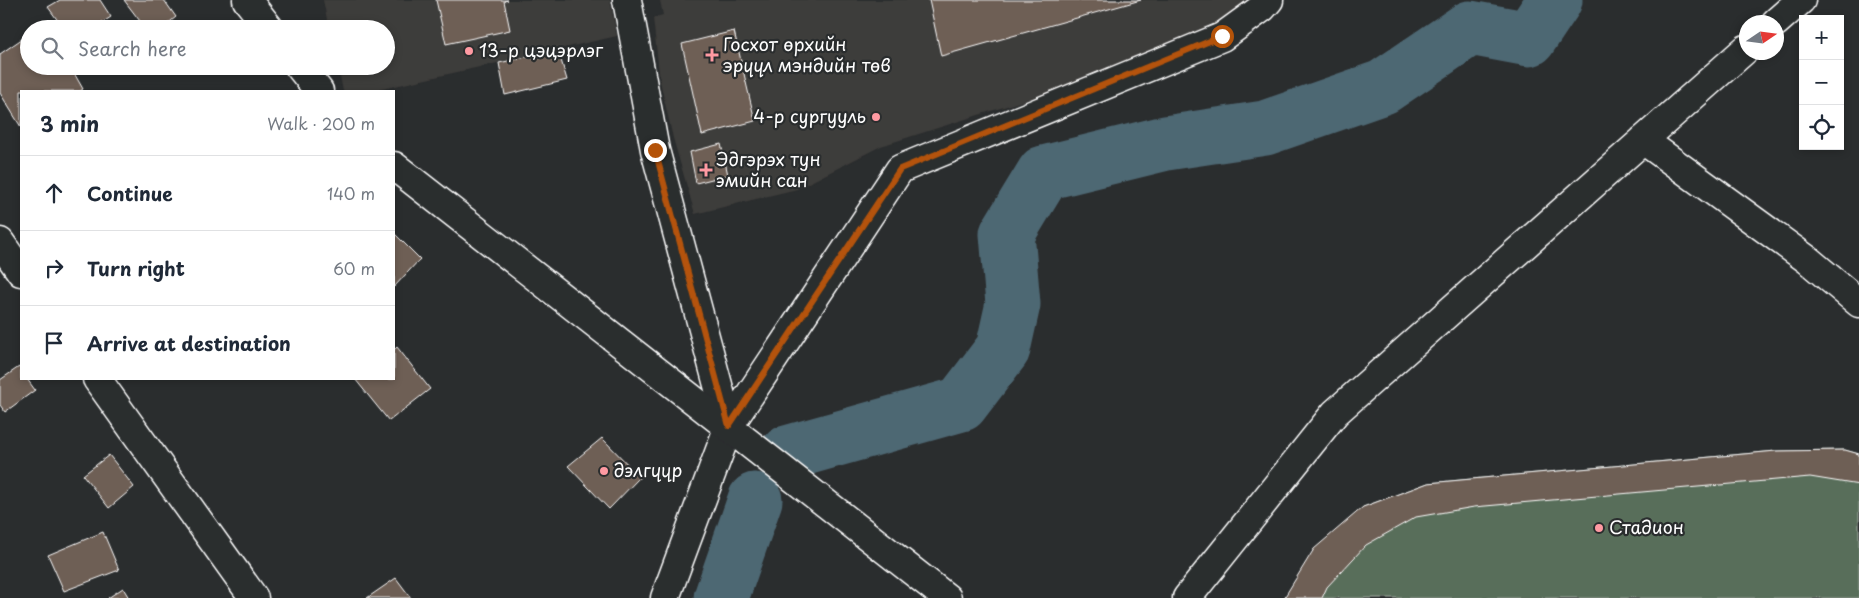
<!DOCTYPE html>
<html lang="en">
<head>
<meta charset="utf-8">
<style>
	body { margin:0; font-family:"Playpen Sans",sans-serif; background:#f2f2f3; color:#1f2937 }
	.controls { position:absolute; right:15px; top:15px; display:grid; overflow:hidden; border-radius:0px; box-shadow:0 2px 8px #0003 }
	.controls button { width:45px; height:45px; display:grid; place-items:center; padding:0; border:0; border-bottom:1px solid #e0e1e3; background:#fff; color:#1f2937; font:25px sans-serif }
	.compass { position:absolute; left:1739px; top:15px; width:45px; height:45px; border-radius:50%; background:#fff; box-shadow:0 2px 8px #0003; rotate:77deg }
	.stop { position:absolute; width:15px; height:15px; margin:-11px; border:4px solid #b45309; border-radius:50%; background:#fff }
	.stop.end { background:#b45309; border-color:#fff; box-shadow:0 1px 5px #0008 }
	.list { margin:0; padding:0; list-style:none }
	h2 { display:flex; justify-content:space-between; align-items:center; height:65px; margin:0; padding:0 20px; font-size:21px }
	h2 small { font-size:16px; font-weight:400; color:#747a83 }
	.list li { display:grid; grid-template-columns:32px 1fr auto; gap:15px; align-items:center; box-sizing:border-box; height:75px; padding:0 20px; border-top:1px solid #e0e1e3 }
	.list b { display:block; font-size:19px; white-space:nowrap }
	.list em { font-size:16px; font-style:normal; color:#747a83 }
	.icon { flex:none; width:28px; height:28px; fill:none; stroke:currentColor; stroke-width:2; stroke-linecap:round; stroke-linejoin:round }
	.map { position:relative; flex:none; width:1859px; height:598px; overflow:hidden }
	.search { position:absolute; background:#fff; box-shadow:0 2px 8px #0003; left:20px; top:20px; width:375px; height:55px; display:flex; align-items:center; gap:12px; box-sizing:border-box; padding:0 18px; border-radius:28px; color:#747a83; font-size:19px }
	.panel { position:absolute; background:#fff; box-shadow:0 2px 8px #0003; left:20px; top:90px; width:375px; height:290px; border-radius:0px }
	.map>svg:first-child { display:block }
	.built { fill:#3e3c3a }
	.green { fill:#596e5a; stroke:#acb6ac }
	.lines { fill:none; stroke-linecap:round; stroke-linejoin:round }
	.river { stroke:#4e6773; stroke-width:55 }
	.building { fill:#6e5e55; stroke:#fff }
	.minor-casing { stroke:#fff; stroke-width:31 }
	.tertiary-casing { stroke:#fff; stroke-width:31 }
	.minor { stroke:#2a2d2e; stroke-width:28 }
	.tertiary { stroke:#2a2d2e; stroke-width:28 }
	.route { stroke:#b45309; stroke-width:6 }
	.poi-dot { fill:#ff9aa2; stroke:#2a2d2e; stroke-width:2 }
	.labels { text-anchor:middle; stroke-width:4.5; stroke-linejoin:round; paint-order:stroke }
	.poi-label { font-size:18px; fill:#fff; stroke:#2a2d2e; text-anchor:start }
</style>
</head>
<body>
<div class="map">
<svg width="1859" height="598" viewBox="0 0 1859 598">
	<rect width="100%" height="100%" fill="#2a2d2e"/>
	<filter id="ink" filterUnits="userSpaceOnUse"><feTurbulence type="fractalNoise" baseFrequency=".02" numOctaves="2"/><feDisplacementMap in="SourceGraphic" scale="10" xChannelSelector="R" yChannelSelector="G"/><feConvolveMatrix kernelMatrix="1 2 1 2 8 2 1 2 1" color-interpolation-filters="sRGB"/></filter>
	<g filter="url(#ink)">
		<path class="built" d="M323,0H610L617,36L373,91H343L338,66H386V29H329Z
			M660,0H1260L1262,8L1063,88L881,146L797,189L695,214L673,138L660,81L653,18L663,15Z"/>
		<path class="green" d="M1845,450L1859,454V598H1284L1363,507L1428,483L1776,451Z"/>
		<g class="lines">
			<path class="river" d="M787,453L961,404L1003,349L1013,304L1007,234L1044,173L1166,143L1265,128L1383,87L1470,28L1529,39L1555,0
				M721,598L755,500"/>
		</g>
		<path class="building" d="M60,0H100L111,17L92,29H64L48,7Z
			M124,0H164L176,17L161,29H146Z
			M436,0H508L504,1L510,30L446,44Z
			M929,0H1141L941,56Z
			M734,31L755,121L702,135L682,44Z
			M29,34V66H70L83,89L80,91H21V127L0,93V54Z
			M558,50L567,80L505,95L499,63Z
			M721,144L728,175L696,183L690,152Z
			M394,233L420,259L394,287Z
			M397,347L430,389L389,421L355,379H394V350Z
			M19,367L21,370V379H27L35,390L5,412L0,405V380Z
			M602,438L640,477L609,509L568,466Z
			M1845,450L1859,454V485L1810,477L1474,507L1416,517L1366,545L1327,587L1322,598H1284L1314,549L1363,507L1428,483L1776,451Z
			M109,455L134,487L109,508L83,475Z
			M103,532L119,570L64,591L48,555Z
			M396,578L411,598H367Z
			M123,588L129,598H108Z"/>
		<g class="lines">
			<g class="minor-casing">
				<path id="minor" d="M627,0L655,150L729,426
					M1776,22L1801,0
					M1643,140L1808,260L1859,303
					M0,242L21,272
					M97,379L254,598
					M665,598L729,426L900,169L1222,37L1262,8L1269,0
					M1187,598L1335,413L1746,49"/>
			</g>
			<g class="tertiary-casing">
				<path id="tertiary" d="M247,0L270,29
					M299,66L319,91
					M394,166L947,598"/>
			</g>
			<use href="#minor" class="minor"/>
			<use href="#tertiary" class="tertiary"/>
		</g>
	</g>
	<g class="lines" filter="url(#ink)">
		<path class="route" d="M655,150L729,426L900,169L1222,36"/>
	</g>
	<g class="poi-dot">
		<circle cx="469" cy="51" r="5"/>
		<path d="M709.5 47.5h5v5h5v5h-5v5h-5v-5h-5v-5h5z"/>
		<circle cx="876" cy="117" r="5"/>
		<path d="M703.5 162.5h5v5h5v5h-5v5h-5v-5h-5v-5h5z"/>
		<circle cx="604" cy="471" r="5"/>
		<circle cx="1599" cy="528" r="5"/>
	</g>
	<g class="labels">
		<g class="poi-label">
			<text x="723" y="51">Госхот өрхийн<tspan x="723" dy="21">эрүүл мэндийн төв</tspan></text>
			<text x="479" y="57">13-р цэцэрлэг</text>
			<text x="866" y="123" text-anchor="end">4-р сургууль</text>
			<text x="716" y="166">Эдгэрэх тун<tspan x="716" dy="21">эмийн сан</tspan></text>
			<text x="614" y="477">дэлгүүр</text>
			<text x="1609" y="534">Стадион</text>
		</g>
	</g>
</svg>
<div class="controls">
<button>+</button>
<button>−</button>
<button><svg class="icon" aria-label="locate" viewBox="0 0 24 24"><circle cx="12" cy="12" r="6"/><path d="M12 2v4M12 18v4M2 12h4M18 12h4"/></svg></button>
</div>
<svg class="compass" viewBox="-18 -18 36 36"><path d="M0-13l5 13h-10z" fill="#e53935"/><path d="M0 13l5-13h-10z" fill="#747a83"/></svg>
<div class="stop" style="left:1222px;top:36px"></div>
<div class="stop end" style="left:655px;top:150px"></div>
<div class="search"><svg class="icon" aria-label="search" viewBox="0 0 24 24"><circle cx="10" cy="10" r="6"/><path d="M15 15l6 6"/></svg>Search here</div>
<section class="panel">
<h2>3 min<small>Walk · 200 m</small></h2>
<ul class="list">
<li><svg class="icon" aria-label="ahead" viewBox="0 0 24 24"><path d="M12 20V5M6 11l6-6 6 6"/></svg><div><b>Continue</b></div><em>140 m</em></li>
<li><svg class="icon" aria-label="right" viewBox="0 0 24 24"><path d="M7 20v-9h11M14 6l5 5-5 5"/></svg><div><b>Turn right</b></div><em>60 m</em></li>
<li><svg class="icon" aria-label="arrive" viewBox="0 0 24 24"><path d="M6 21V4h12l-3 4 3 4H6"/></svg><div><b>Arrive at destination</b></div></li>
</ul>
</section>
</div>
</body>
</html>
